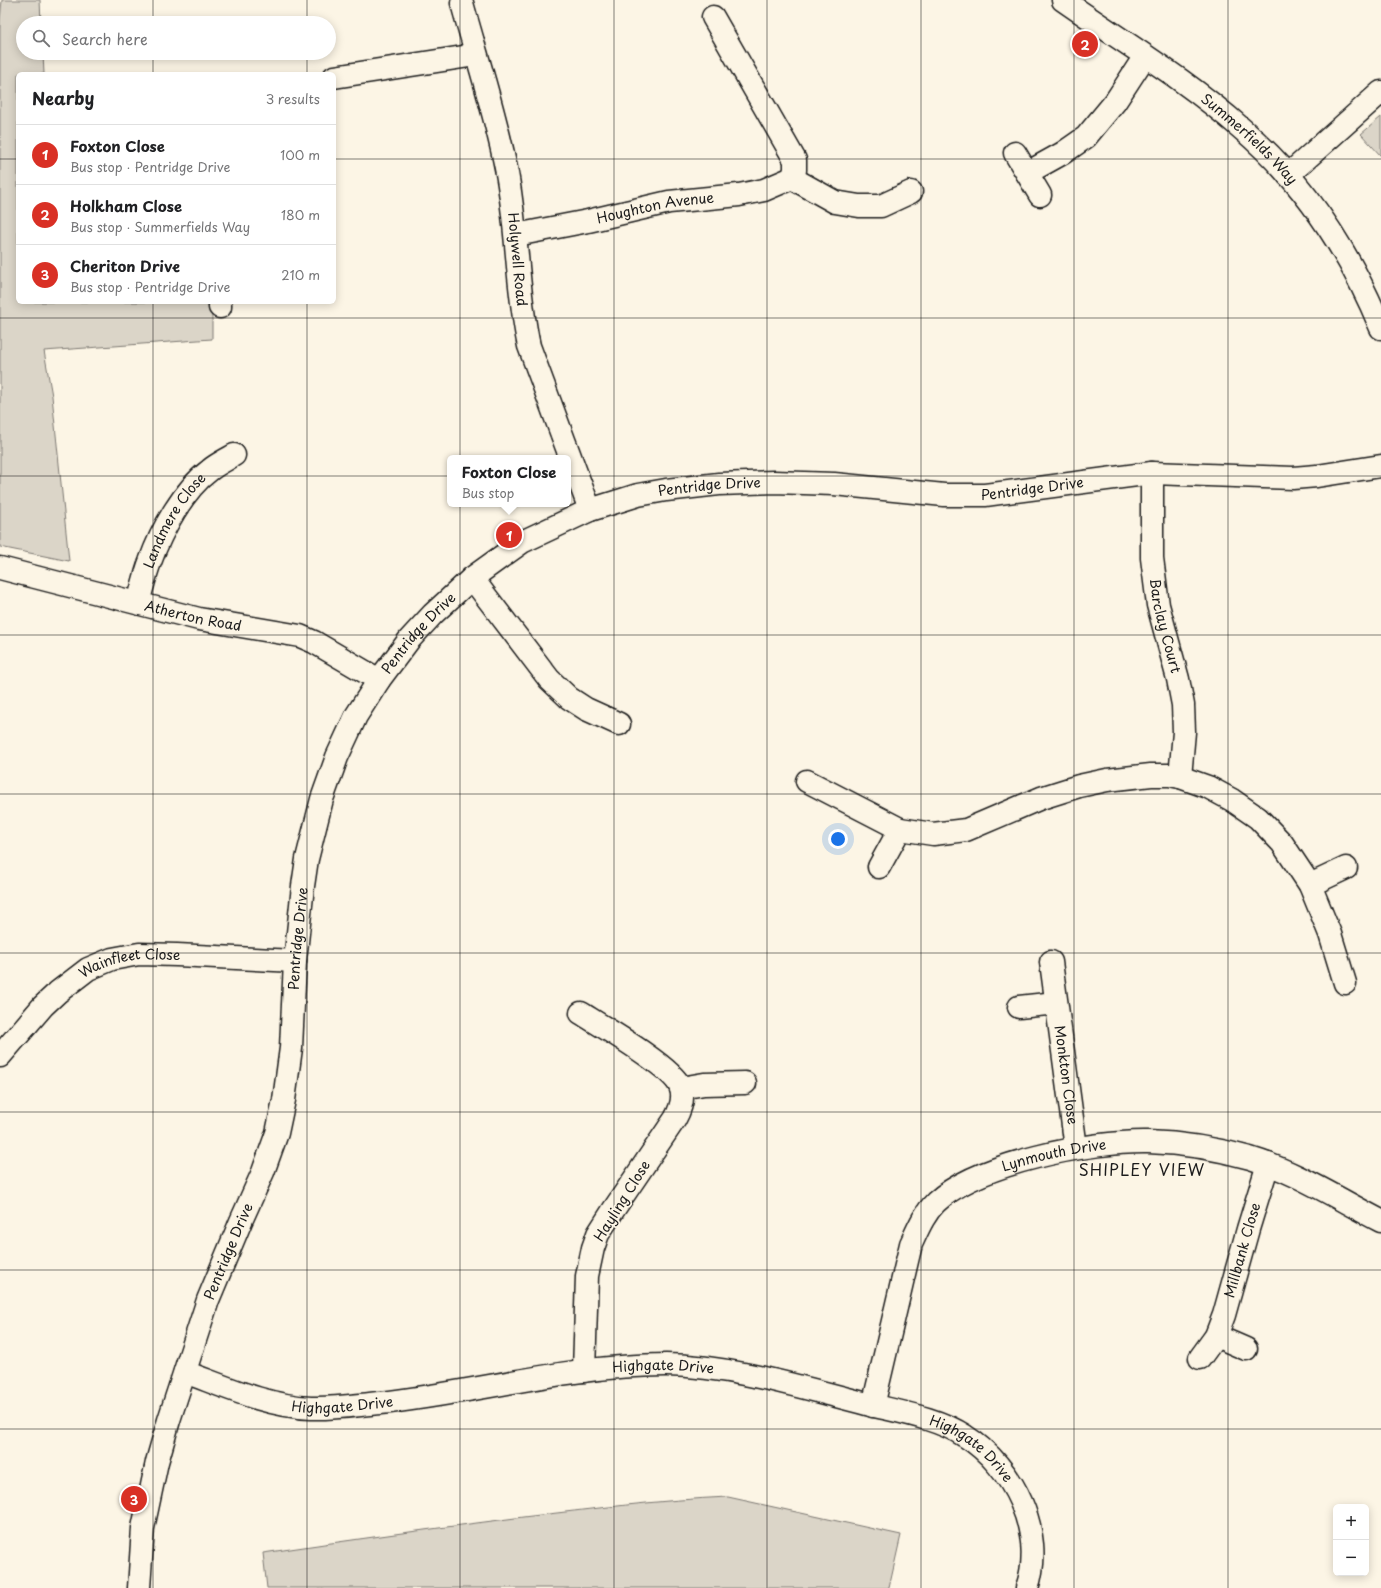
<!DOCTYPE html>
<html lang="en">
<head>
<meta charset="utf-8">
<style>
	body { margin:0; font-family:"Playpen Sans",sans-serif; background:#f6f6f6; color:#202124 }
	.controls { position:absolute; right:12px; bottom:12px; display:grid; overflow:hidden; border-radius:6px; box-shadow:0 2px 10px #0003 }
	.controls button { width:36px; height:36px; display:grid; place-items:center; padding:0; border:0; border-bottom:1px solid #e0e0e0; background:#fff; color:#202124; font:20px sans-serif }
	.you { position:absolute; left:838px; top:839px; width:14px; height:14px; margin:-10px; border:3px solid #fff; border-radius:50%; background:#1a73e8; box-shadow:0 0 0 6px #1a73e833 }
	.badge { display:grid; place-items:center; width:26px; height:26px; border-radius:50%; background:#d93025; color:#fff; font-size:13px; font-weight:700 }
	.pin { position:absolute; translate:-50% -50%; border:2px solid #fff; box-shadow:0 1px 4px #0006 }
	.popup { position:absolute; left:447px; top:455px; width:124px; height:52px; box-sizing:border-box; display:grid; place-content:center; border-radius:6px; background:#fff; filter:drop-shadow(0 1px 3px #0005); font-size:13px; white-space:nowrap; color:#757577 }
	.popup b { font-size:15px; color:#202124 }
	.popup::after { content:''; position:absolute; left:50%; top:100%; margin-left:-8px; border:8px solid transparent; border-top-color:#fff }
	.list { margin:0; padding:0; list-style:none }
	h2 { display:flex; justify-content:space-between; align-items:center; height:52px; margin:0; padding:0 16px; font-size:17px }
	h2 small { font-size:13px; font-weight:400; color:#757577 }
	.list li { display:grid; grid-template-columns:26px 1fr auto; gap:12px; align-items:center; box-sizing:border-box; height:60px; padding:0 16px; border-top:1px solid #e0e0e0 }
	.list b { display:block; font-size:15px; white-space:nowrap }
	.list p { margin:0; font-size:13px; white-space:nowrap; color:#757577 }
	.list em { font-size:13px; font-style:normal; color:#757577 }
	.icon { flex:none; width:22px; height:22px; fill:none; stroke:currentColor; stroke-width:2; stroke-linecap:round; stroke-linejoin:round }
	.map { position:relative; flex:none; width:1381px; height:1588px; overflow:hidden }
	.search { position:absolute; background:#fff; box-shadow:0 2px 10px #0003; left:16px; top:16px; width:320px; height:44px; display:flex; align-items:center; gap:10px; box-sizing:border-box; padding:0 14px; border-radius:22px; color:#757577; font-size:15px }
	.panel { position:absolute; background:#fff; box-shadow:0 2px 10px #0003; left:16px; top:72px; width:320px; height:232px; border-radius:6px }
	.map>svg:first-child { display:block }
	.green { fill:#dbd5c8; stroke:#7c7872 }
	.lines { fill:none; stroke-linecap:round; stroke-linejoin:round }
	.street-casing { stroke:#1c1c1c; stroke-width:25 }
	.secondary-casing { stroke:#1c1c1c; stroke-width:25 }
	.street { stroke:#fcf5e5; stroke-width:22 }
	.secondary { stroke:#fcf5e5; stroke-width:22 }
	.grid { fill:none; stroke:#1c1c1c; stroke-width:1; stroke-opacity:0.55 }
	.labels { text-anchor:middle; stroke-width:3.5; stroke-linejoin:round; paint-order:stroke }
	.street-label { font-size:14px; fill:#1c1c1c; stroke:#fcf5e5 }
	.quarter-label { font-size:16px; letter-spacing:1px; fill:#1c1c1c; stroke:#fcf5e5 }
</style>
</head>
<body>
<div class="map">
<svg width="1381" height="1588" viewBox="0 0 1381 1588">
	<rect width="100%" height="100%" fill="#fcf5e5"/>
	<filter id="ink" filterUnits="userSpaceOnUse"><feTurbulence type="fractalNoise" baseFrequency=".025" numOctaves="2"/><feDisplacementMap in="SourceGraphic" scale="8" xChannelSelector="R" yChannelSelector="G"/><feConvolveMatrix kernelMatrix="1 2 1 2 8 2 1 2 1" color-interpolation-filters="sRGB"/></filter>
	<g filter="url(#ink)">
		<path class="green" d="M2,0H40L41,23H23V53H43L44,74H18V302H208L209,308L212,317V339L44,351L52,396L69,561L0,547V21Z
			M1381,117V156L1361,134Z
			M728,1497L901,1535L889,1588H267L263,1553C350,1540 436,1528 523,1517C592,1509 659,1500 728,1497Z"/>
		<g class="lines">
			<g class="street-casing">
				<g id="street">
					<path id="s1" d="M462,3C477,58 495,112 506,168C518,227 516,287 529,346L590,510"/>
					<path d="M334,77L476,55"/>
					<path d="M1015,153L1040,195"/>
					<path d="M1027,173L1063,153L1086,137L1115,102L1145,56"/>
					<path d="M1288,175L1381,92"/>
					<path d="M792,178L835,202L859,206H881L911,192"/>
					<path id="s2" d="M516,235L588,221L669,202L739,195L764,190L792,178L795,170V160L713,17"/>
					<path d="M220,307V302"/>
					<path id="s3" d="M1152,473V558L1158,605L1178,679L1183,705L1184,732L1180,777"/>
					<path id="s4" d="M0,568L199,619L300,636L314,642L379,680"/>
					<path d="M472,578L549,679L569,698L586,709L619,724"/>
					<path id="s5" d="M138,603C142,589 145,575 150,562C161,531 183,490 210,470C217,464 226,460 234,455"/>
					<path d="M807,781L900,829L933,834L966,830L1041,798L1079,786L1107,780L1151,775H1169L1180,777L1208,787L1232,800L1258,818L1282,843L1310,885L1330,934L1345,983"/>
					<path d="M879,867L900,829"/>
					<path d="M1310,885L1346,868"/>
					<path id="s6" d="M1051,962L1076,1148"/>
					<path d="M1019,1007L1056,1003"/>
					<path d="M581,1013C603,1027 671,1066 680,1086C685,1097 680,1110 675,1119L614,1209L598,1234L593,1248L587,1276L584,1371"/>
					<path id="s7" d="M0,1056L43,1006L58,992L88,969L112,959L139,954L177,955L295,961"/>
					<path d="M681,1088L704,1084L745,1083"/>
					<path d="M1216,1336L1246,1349"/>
					<path id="s8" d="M1200,1358L1216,1336L1224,1315L1248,1229L1268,1164"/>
					<path id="s9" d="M185,1372C226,1387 267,1406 311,1408C334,1409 357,1405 380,1403C475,1393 569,1365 666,1365C733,1366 803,1388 867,1404C899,1412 938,1418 965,1436C1013,1466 1046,1532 1027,1588"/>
					<path id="s10" d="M873,1406L911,1244C918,1229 924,1214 936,1202C978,1163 1091,1141 1148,1142C1182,1143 1218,1149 1250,1158C1297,1172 1338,1199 1381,1221"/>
					<path id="s11" d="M139,1588L143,1528L157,1462L169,1420L208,1300L241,1221L263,1172L277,1133L284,1100L291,1048L295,961L303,886L307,859L322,799L337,757L356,716L379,680L409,640L433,614L472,578L522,542L590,510L638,495L666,490L719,484L774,482L834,484L944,495H985L1152,473L1293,478L1317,476L1381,466"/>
				</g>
			</g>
			<g class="secondary-casing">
				<g id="secondary">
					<path id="s12" d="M1063,0C1123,42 1187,80 1242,129C1304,182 1350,253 1381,328"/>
				</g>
			</g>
			<use href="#street" class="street"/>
			<use href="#secondary" class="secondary"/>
		</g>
	</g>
	<path class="grid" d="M153,0V23M307,0V23M460,0V1588M614,0V1588M767,0V1588M921,0V1588M1074,0V1588M1228,0V1588M153,53V74M307,53V74M0,159H18M334,159H1381M153,302V1588M307,302V1588M0,318H1381M0,476H1381M0,635H1381M0,794H1381M0,953H1381M0,1112H1381M0,1270H1381M0,1429H1381"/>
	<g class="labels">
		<g class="street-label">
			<text dy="5" stroke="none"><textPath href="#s12" startOffset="233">Summerfields Way</textPath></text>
			<text dy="5" stroke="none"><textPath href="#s2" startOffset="142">Houghton Avenue</textPath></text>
			<text dy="5" stroke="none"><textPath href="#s1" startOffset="263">Holywell Road</textPath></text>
			<text dy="5" stroke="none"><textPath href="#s11" startOffset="1346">Pentridge Drive</textPath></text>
			<text dy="5" stroke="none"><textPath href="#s11" startOffset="1670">Pentridge Drive</textPath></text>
			<text dy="5" stroke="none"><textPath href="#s5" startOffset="91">Landmere Close</textPath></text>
			<text dy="5" stroke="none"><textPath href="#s4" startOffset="199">Atherton Road</textPath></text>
			<text dy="5" stroke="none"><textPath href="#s3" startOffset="154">Barclay Court</textPath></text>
			<text dy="5" stroke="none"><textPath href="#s11" startOffset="1010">Pentridge Drive</textPath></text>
			<text dy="5" stroke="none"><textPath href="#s11" startOffset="674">Pentridge Drive</textPath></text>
			<text dy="5" stroke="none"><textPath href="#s7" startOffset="167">Wainfleet Close</textPath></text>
			<text dy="5" stroke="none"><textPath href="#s6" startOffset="114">Monkton Close</textPath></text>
			<text dy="5" stroke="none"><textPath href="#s10" startOffset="344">Lynmouth Drive</textPath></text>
			<text transform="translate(622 1201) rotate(-58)" y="5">Hayling Close</text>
			<text dy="5" stroke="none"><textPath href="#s8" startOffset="117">Millbank Close</textPath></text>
			<text dy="5" stroke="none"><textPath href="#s11" startOffset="350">Pentridge Drive</textPath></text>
			<text dy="5" stroke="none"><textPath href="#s9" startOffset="487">Highgate Drive</textPath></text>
			<text dy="5" stroke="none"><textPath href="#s9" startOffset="163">Highgate Drive</textPath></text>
			<text dy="5" stroke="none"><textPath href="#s9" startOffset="811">Highgate Drive</textPath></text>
		</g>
		<g class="quarter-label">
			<text x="1142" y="1176">SHIPLEY VIEW</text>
		</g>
	</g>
</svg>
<div class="controls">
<button>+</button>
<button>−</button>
</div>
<div class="you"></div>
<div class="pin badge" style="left:509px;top:535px">1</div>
<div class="popup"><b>Foxton Close</b>Bus stop</div>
<div class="pin badge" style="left:1085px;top:44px">2</div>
<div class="pin badge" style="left:134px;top:1499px">3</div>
<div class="search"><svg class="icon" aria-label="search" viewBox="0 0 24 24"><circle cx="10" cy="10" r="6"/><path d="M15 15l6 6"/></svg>Search here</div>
<section class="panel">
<h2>Nearby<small>3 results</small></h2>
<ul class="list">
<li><span class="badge">1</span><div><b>Foxton Close</b><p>Bus stop · Pentridge Drive</p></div><em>100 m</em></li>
<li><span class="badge">2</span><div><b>Holkham Close</b><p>Bus stop · Summerfields Way</p></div><em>180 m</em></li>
<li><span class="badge">3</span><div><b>Cheriton Drive</b><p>Bus stop · Pentridge Drive</p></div><em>210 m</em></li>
</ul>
</section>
</div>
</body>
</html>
